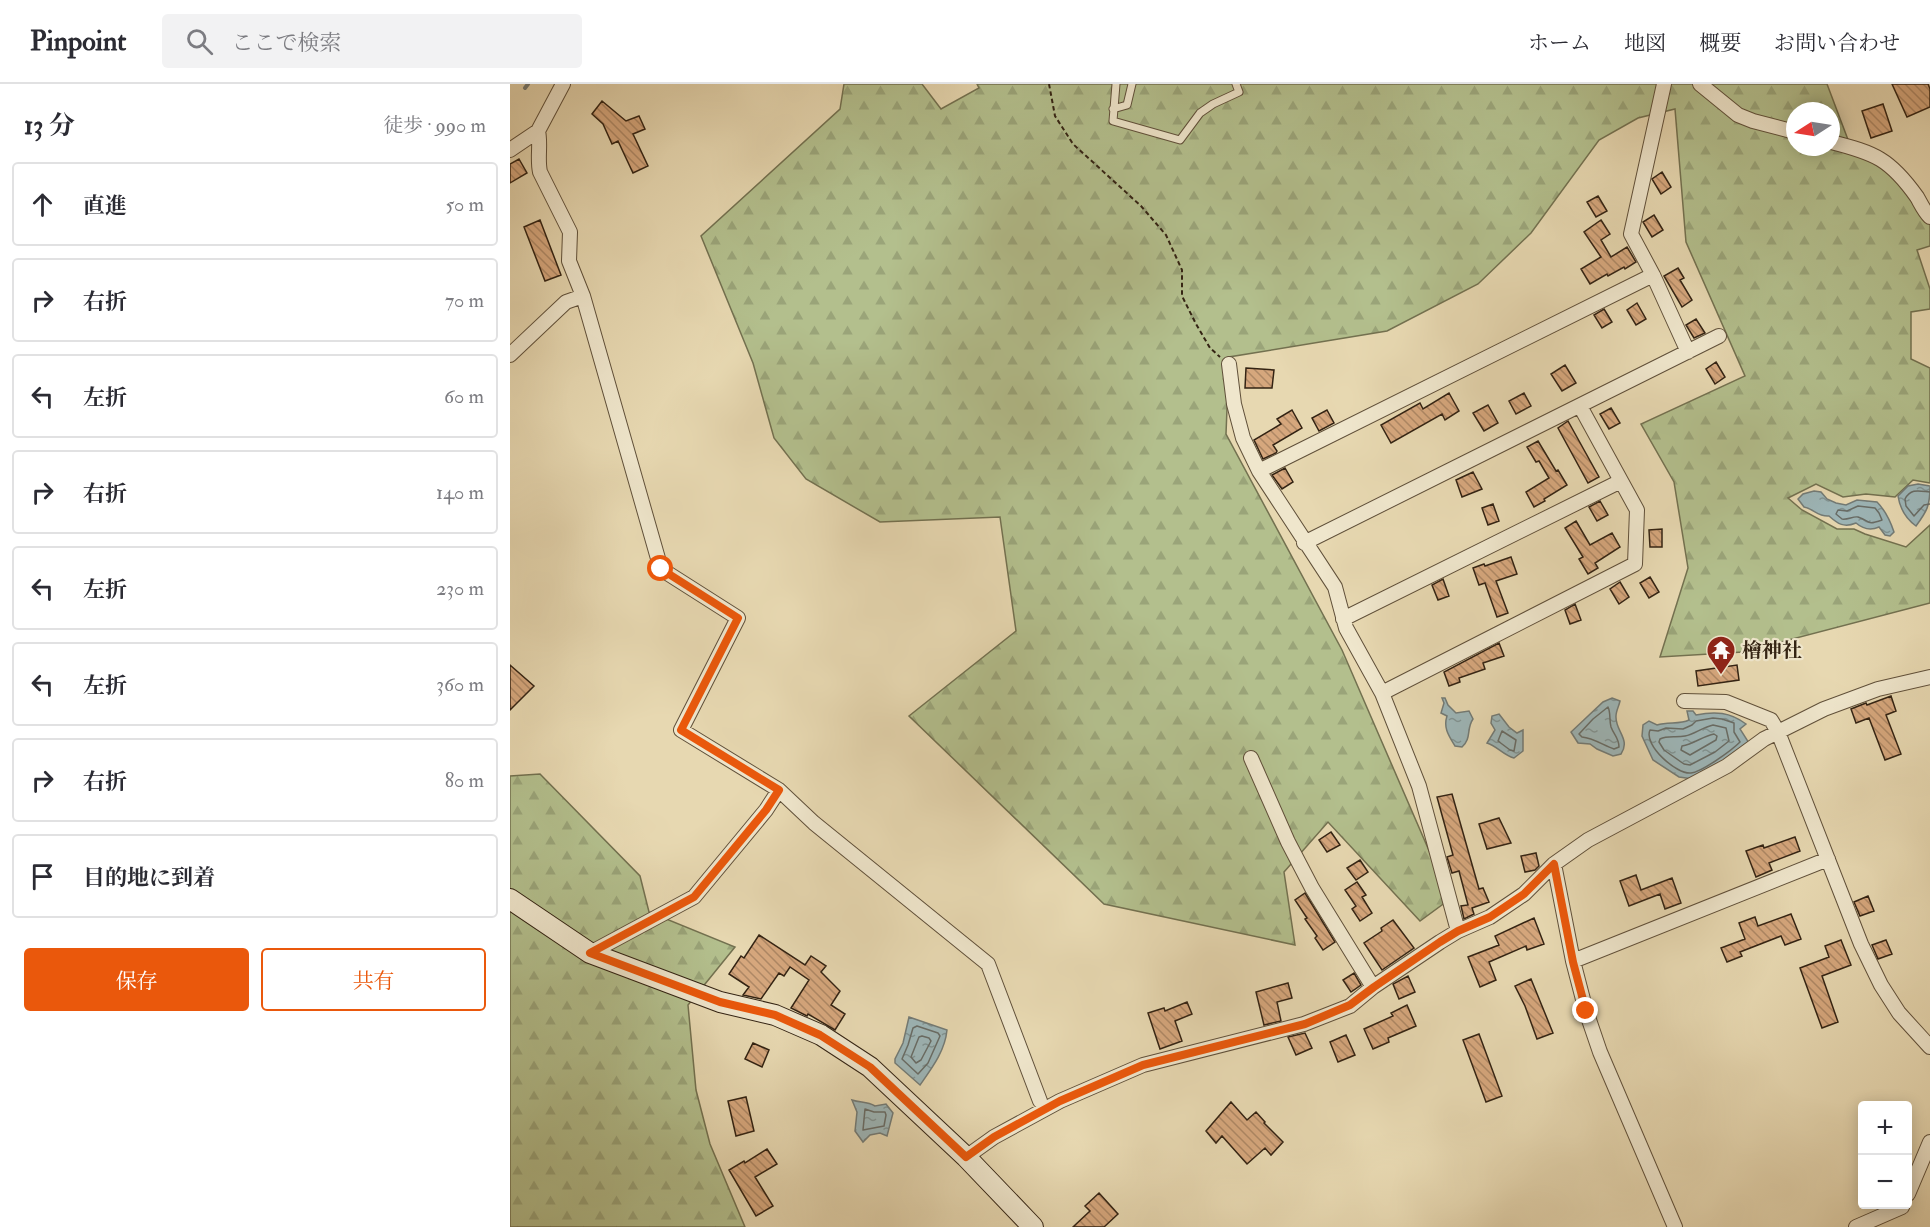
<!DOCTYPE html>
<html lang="ja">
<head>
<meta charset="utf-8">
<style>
	body { margin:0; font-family:"IM FELL Double Pica","Noto Serif JP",serif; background:#f2f2f3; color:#2b2b33 }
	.controls { position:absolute; right:18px; bottom:18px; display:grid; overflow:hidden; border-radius:6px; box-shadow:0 3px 15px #0003 }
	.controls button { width:54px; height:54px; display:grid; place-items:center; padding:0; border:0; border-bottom:2px solid #e1e1e2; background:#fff; color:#2b2b33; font:30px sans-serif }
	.compass { position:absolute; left:1276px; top:18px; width:54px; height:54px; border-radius:50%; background:#fff; box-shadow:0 3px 15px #0003; rotate:258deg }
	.stop { position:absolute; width:18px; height:18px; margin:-14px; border:4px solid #ea580c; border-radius:50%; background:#fff }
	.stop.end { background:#ea580c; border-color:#fff; box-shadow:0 2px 6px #0008 }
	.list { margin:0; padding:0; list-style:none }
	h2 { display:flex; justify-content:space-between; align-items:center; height:78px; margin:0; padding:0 24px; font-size:26px }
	h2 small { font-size:20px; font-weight:400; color:#7c7c81 }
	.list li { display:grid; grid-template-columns:39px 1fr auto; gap:18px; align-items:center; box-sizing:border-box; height:84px; margin:0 12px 12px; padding:0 12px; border:2px solid #e1e1e2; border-radius:6px }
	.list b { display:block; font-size:22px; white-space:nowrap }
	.list em { font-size:20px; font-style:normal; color:#7c7c81 }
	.actions { display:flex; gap:12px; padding:18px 24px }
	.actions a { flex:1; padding:14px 0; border:2px solid #ea580c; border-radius:6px; text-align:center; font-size:21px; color:#ea580c }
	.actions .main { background:#ea580c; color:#fff }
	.icon { flex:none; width:33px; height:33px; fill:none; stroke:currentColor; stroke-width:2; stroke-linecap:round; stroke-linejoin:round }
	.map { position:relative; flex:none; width:1420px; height:1143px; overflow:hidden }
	header { display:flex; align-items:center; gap:36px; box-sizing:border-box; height:84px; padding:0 30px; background:#fff; border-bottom:2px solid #e1e1e2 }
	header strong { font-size:28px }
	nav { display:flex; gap:33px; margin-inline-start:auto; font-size:21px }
	.search { width:420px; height:54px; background:#f2f2f3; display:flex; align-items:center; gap:15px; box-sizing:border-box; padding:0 21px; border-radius:6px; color:#7c7c81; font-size:22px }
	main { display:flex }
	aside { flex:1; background:#fff }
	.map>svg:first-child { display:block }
	.forest { fill:url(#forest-firs); stroke:#737150; stroke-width:1.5; fill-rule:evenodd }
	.water { fill:url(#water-ripples); stroke:#737b76; stroke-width:1.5 }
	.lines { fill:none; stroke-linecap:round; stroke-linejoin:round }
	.shore { stroke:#686c66; stroke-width:1.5 }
	.stream { stroke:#737b76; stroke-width:4 }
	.building { fill:url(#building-back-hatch); stroke:#332313; stroke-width:1.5 }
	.lane-casing { stroke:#60503a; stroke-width:9 }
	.street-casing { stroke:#60503a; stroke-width:16 }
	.secondary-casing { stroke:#332313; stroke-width:22 }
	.path { stroke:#332313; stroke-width:2; stroke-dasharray:4.5 3; stroke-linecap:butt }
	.lane { stroke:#efe6cc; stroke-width:7 }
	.street { stroke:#efe6cc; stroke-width:14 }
	.secondary { stroke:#efe6cc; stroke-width:20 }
	.route { stroke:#ea580c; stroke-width:8 }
	.labels { text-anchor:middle; stroke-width:4.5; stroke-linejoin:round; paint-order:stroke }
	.poi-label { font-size:20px; font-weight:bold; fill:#332313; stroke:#efe6cc; text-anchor:start }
</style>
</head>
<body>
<header>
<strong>Pinpoint</strong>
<div class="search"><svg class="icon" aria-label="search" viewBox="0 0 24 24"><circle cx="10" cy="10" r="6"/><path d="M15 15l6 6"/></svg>ここで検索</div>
<nav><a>ホーム</a><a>地図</a><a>概要</a><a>お問い合わせ</a></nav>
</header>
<main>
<aside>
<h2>13 分<small>徒歩 · 990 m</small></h2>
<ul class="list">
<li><svg class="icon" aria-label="ahead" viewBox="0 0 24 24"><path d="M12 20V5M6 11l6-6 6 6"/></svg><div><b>直進</b></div><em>50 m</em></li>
<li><svg class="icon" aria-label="right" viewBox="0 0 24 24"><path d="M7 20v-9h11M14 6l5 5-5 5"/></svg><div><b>右折</b></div><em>70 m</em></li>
<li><svg class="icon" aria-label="left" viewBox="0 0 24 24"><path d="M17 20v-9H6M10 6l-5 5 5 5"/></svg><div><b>左折</b></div><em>60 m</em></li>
<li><svg class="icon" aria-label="right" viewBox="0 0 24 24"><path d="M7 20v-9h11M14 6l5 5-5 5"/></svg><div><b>右折</b></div><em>140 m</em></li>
<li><svg class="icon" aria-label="left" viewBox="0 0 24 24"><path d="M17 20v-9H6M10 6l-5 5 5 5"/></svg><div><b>左折</b></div><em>230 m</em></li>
<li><svg class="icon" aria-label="left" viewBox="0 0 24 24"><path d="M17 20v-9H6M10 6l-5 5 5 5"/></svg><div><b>左折</b></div><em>360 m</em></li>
<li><svg class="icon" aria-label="right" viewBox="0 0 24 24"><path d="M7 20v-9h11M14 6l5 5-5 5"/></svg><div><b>右折</b></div><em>80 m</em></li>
<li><svg class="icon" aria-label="arrive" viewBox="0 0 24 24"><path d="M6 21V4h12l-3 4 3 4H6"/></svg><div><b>目的地に到着</b></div></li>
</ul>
<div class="actions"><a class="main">保存</a><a>共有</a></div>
</aside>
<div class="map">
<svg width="1420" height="1143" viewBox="0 0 1420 1143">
	<defs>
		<pattern id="forest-firs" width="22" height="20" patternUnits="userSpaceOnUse" patternTransform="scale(1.5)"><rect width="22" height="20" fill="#b3bf8d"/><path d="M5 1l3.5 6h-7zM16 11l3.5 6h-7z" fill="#9aa479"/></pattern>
		<pattern id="water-ripples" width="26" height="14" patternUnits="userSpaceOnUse" patternTransform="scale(1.5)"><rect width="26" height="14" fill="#9db6b8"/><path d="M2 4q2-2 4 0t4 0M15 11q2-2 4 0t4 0" fill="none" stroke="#819494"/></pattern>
		<pattern id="building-back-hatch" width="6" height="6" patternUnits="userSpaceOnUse" patternTransform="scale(1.5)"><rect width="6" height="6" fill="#d6a77d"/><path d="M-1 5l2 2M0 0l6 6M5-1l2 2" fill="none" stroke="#ae8865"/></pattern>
	</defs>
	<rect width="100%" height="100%" fill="#e7d8b1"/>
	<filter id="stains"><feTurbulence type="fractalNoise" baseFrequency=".00333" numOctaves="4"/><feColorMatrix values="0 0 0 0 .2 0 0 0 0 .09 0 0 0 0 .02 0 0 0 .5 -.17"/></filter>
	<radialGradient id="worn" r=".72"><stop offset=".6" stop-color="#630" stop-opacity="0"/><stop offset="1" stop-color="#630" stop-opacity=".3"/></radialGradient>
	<path class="forest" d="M334,0H412L431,25L469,4L467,0H1317L1340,61L1380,82L1420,131V162L1407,166L1420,205V225L1401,228V275L1420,284V399L1403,396L1385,413L1356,410L1333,413L1306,400L1278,414L1292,426L1327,445H1344L1355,450L1396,463L1420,441V519L1233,568L1150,573L1178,484L1164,398L1131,340L1235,292L1176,158L1165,25L1128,34L1089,56L1021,149L968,200L877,247L719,273L716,350L832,566L940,815L910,837L818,738L774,788L785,861L594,820L399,632L506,547L490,433L370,438L296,395L264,354L243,279L191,152L330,25ZM1285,27H1321V63H1285Z
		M30,690L130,792L139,828L225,863L178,921L186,1006L200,1060L235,1143H0V692Z"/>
	<path class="water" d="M1408,400L1420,402C1420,422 1417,427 1406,442C1395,434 1390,425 1388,412L1398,402Z
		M1304,407L1311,408L1317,415L1326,419L1336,421L1347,416L1367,418C1376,427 1380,436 1384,448L1380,452L1375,451L1369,443C1360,447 1353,445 1346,439C1334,444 1328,440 1319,432C1308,433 1304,425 1294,423L1288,415L1293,410Z
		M932,614H935L938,621L946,629L959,627L963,635C956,645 962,654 952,663L945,662C939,652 933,644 937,632L931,629L934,619Z
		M1102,614L1110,617C1109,622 1106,627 1106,632C1105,647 1121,655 1111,670L1103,672L1087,665L1080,660L1068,659L1061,648L1093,618Z
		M1177,627H1183L1186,631C1205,627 1220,628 1236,640L1230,645L1239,659L1213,679L1183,695L1169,693L1143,676L1132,652L1133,641L1139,637L1147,641C1158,637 1169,641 1179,636Z
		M989,630L999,643L1007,649L1013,646V667L1004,674C993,671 987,662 977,659L985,646L981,639L982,632Z
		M399,933L437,946C435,967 422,984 410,1001L385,979V975L393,959Z
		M342,1016C351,1019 357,1017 365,1022L376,1020L383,1029L377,1052L370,1049L360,1051L353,1058L345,1047L347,1028Z"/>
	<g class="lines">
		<path class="shore" d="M1420,408C1409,407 1401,404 1395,415L1396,422L1404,432L1414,421L1420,420
			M1348,422L1365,424L1369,429L1372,436C1355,442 1361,437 1348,433C1343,432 1338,436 1332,435L1326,430L1328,426L1337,427Z
			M1098,623C1101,629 1099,636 1101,643C1104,651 1109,654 1109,663L1104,665C1093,661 1083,654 1072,653L1069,650L1083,635Z
			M1203,634L1212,635L1224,639V648L1230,658C1222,666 1192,688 1181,689C1167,691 1133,661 1140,646L1148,647L1156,644L1173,645L1182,641L1186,637Z
			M1203,641L1216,644L1219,657L1205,668L1180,681L1174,680L1154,666L1149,658L1150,655C1158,651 1166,654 1175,652C1185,650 1191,644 1203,641Z
			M992,647L1006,656L1004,667L1000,666L988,657Z
			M1204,650L1207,652L1206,656L1180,671L1171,666L1172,662C1184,660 1193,652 1204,650Z
			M407,942L428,949L430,952L418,979L408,990L392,975L398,961L403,944Z
			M412,952L419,954L421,957L411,976L406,979L401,973L409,953Z
			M355,1025L364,1028H375L376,1031L374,1042L353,1046Z"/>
		<path class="stream" d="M15,4L18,0"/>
	</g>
	<path class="building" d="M1382,0H1418L1420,5V23L1397,33Z
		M92,17L116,37L129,32L135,45L123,50L138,82L123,89L108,57L102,60L93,40L82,30Z
		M1373,20L1382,47L1361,54L1352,27Z
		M9,75L17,89L0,99V80Z
		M1152,88L1161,103L1151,110L1142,95Z
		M1088,112L1097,127L1086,133L1077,118Z
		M1144,131L1153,146L1142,153L1133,138Z
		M30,136L51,191L35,197L14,143Z
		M1091,136L1100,150L1091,156L1101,173L1117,163L1126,178L1115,185L1114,183L1098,192L1097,190L1080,200L1071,185L1091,173L1074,148Z
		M1168,184L1174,194L1170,196L1182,216L1172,223L1154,192Z
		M1127,219L1136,235L1126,241L1117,226Z
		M1094,225L1102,238L1092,244L1084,231Z
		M1186,235L1195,249L1184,254L1176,241Z
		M1206,278L1215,293L1205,300L1196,285Z
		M1055,281L1066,299L1052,307L1041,290Z
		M736,284L764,286L762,304H735Z
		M939,309L949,327L935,336L932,330L881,359L871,341L910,319L913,325Z
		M1014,309L1021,322L1006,330L999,317Z
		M978,321L988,339L974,347L963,329Z
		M1101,324L1110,339L1099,345L1090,330Z
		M782,326L792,344L763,361L767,367L766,369L753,375L744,356L771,340L767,335Z
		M817,326L824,339L809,347L802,334Z
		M1058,337L1089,393L1078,399L1048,344Z
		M1028,357L1046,387L1048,386L1057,401L1034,415L1035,417L1024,423L1016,408L1039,394L1029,377L1026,378L1017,363Z
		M775,384L783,398L772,405L762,391Z
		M963,388L972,405L952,413L946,396Z
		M1090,417L1098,431L1087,437L1079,423Z
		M983,420L989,437L978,441L972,424Z
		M1066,437L1080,461L1102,449L1110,463L1085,479L1088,484L1078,490L1069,475L1073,473L1055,444Z
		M1152,445V463H1140L1139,446Z
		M1001,473L1007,490L986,497L998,529L987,533L975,499L969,501L963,484L974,480L975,482Z
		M1140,493L1149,508L1139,514L1130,499Z
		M933,495L939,512L928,516L922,501Z
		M1110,498L1119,513L1109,520L1100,505Z
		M1065,520L1071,536L1060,540L1055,526Z
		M989,559L994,572L973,579L975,585L949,594L950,598L939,602L934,588Z
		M0,581L24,602L0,626Z
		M1227,581L1229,596L1188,602L1186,587Z
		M1381,612L1386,627L1376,631L1391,670L1375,676L1359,634L1346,639L1341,625L1356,619L1357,621Z
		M942,710L969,805L973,804L979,818L962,824L964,830L954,835L951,822L958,821L949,787L942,789L937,773L943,771L927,713Z
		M989,734L1001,759L977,765L969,740Z
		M821,748L830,761L817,768L809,756Z
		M1285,753L1290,767L1259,779L1262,786L1246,793L1236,767L1253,761L1254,764Z
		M1026,769L1029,782L1025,786L1015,788L1011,772Z
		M850,776L858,788L846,796L837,784Z
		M1126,791L1131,806L1162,794L1171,819L1155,825L1150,810L1119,822L1110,797Z
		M847,798L856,811L852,813L862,829L850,837L842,825L846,822L835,806Z
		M795,809L825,858L813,866L805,854L807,852L795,835L797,834L785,816Z
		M1358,812L1364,827L1350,832L1344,818Z
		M1281,830L1291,855L1275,861L1271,852L1230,868L1232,872L1217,878L1211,864L1235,855L1229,839L1245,833L1248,842Z
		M1024,834L1034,860L1017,866L1016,862L979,878L986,896L970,903L958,873L989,861L985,852Z
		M883,836L904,864L872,886L854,859L872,847L871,844Z
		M249,851L295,881L301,872L316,882L311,888L330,907L321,921L335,930L325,946L298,930L297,932L281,924L299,896L280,883L274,892L269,889L251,915L233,911L239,903L219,890L231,872L234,874Z
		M1331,856L1341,881L1312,892L1328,938L1312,944L1290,884L1319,873L1315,862Z
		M1376,856L1382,870L1368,875L1362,861Z
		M844,889L851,901L841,908L833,896Z
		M898,892L905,908L889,915L883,900Z
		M1021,895L1043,949L1027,955L1015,922L1005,902Z
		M778,899L782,914L767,918L771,937L754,941L746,908Z
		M677,918L682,930L665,937L672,957L650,965L638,929L654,924L655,927Z
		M897,921L906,942L878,954L879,958L863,965L854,945L883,932L881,929Z
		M795,949L802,964L786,971L778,953Z
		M969,950L992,1012L976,1018L953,956Z
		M836,951L845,971L828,978L820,958Z
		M243,959L259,966L252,983L235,975Z
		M236,1013L244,1047L226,1052L218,1017Z
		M721,1018L737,1036L746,1028L755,1038L754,1039L773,1058L761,1071L755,1064L737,1080L712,1052L706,1059L696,1047Z
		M257,1065L267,1080L245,1093L263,1122L246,1132L219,1086L234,1077L235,1079Z
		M589,1109L608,1130L594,1143H563L580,1127L575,1122Z"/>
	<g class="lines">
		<g class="lane-casing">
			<path id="lane" d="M606,0L603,37L670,56L690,29L703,20L729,8L726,0
				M603,25L617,21L622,0"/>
		</g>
		<g class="street-casing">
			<path id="street" d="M1154,0L1121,150L1143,191L1178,268
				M1190,0L1228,31L1243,37L1285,48
				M28,47C31,61 27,74 30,88L60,148L59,177L73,212L151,485L228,534L171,646L269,706L304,739L478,880L530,1017
				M1321,58C1365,69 1380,75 1407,113C1411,120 1414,127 1420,133
				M0,66L28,47L53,0
				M0,271L56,218L73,212
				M719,280L724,320L733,354L749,387L825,503L836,544L872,609L909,702L948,847
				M749,387L1143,191
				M794,459L1209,252
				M833,535L1111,397
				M872,609L1125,480L1127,426L1070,322
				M1174,617L1216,618L1261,636L1268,648L1351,860L1371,901L1389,929L1420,963
				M741,674L778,758L802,804L863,903
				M1044,780L1063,877L1076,927L1090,968L1165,1143
				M80,869L184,813L256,726L269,706
				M1063,877L1318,775
				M456,1073L484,1053L550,1017L633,981L794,940L840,922L863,903L930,858L948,847L980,833L1014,810L1044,780L1078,756L1217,682L1254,655L1314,625L1368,605L1420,593
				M1398,1110L1420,1058
				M1346,1143L1392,1123L1393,1120"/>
		</g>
		<g class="secondary-casing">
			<path id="secondary" d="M0,815L80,869L210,918L265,931L311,951L360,983L456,1073L523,1143"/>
		</g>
		<path class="path" d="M539,0L545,32L563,60L631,122L656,151L672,186V212L686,240L700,264L710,273"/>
		<use href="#lane" class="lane"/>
		<use href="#street" class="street"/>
		<use href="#secondary" class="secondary"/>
	</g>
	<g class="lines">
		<path class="route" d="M151,485L228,534L171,646L269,706L256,726L184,813L80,869L210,918L265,931L310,951L360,983L456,1073L484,1053L550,1017L633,981L795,940L840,921L864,903L930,858L948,847L980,833L1014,810L1044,780L1063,878L1076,927"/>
	</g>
	<defs>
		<g id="temple-pin" transform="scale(1.5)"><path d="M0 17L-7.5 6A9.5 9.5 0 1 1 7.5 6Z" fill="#8f2418" stroke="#efe6cc"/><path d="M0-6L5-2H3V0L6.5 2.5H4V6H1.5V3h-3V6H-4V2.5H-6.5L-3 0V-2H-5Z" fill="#fff"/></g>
	</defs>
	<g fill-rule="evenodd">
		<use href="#temple-pin" x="1211" y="566"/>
	</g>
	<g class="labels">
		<g class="poi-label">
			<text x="1232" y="573">檜神社</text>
		</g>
	</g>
	<rect width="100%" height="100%" filter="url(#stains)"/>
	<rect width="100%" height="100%" fill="url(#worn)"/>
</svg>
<div class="controls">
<button>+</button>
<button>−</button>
</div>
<svg class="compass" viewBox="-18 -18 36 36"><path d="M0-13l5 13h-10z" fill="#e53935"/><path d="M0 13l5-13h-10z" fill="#7c7c81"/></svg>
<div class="stop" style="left:151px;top:485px"></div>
<div class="stop end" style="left:1076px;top:927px"></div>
</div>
</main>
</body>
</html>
